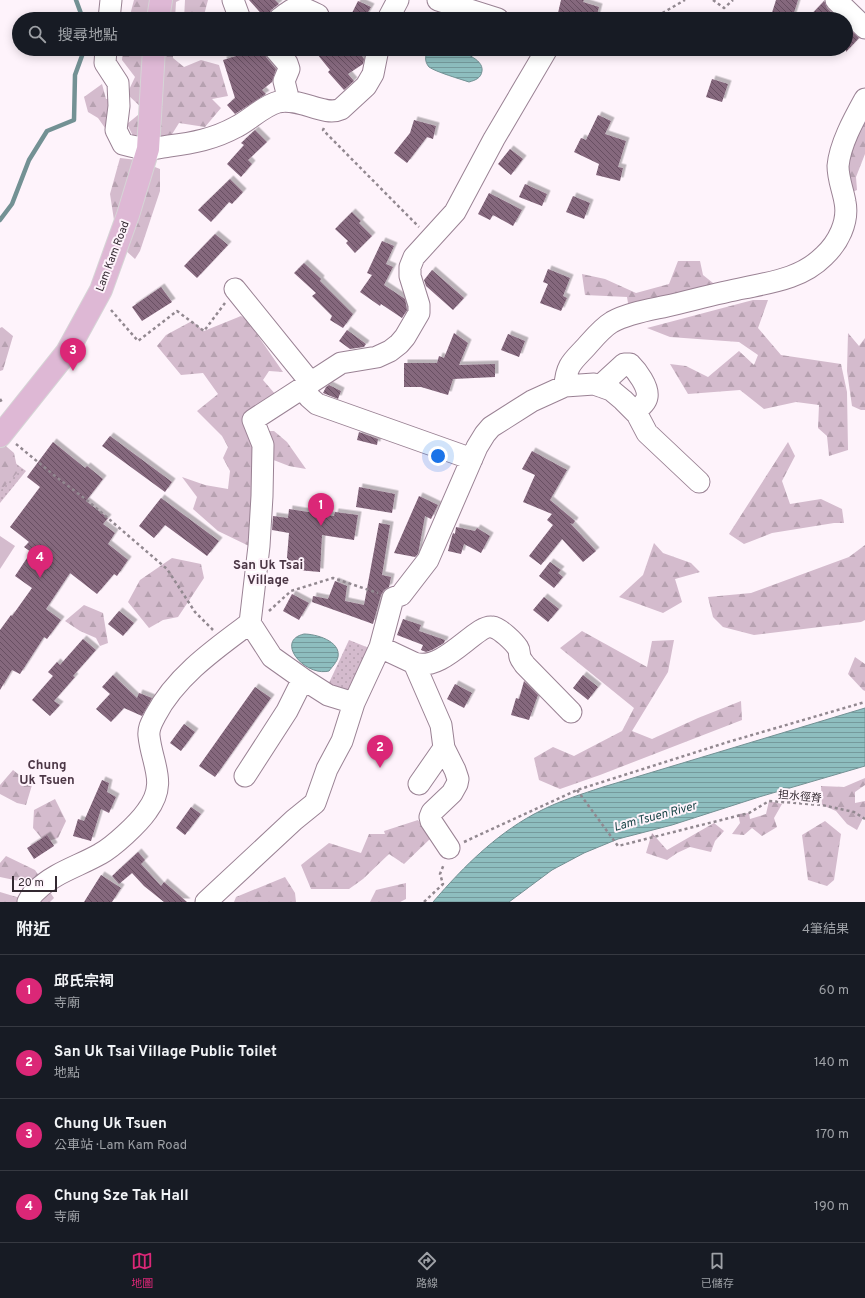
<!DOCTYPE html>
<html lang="zh-TW">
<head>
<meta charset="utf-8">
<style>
	body { margin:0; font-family:Overpass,"Noto Sans TC",sans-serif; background:#20242c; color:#f1f3f6 }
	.scale { position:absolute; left:12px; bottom:10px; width:45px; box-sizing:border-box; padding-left:4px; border:2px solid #332931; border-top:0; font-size:11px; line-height:14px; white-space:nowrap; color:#332931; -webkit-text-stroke:3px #fef3fb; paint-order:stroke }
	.you { position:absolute; left:438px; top:456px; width:14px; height:14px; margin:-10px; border:3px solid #fff; border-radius:50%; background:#1a73e8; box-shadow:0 0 0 6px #1a73e833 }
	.badge { display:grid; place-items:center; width:26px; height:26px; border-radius:50%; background:#db2777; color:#fff; font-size:13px; font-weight:700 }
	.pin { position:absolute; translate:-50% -33px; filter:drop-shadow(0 1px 2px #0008) }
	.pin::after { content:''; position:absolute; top:21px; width:14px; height:12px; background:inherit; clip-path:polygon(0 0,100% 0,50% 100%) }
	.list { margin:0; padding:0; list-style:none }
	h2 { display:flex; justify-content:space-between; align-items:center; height:52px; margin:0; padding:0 16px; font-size:17px }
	h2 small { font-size:13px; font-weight:400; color:#9ea1a6 }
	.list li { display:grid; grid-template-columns:26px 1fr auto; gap:12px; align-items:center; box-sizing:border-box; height:72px; padding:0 16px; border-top:1px solid #363941 }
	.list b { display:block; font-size:15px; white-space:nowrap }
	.list p { margin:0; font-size:13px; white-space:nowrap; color:#9ea1a6 }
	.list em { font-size:13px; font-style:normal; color:#9ea1a6 }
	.icon { flex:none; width:22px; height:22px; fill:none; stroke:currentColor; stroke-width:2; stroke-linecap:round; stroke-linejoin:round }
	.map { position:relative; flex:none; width:865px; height:902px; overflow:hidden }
	.search { position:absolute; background:#171b24; box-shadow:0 2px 10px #0003; left:12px; right:12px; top:12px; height:44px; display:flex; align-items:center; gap:10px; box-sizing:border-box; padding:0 14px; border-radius:22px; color:#9ea1a6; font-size:15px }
	.sheet { height:340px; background:#171b24 }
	nav { display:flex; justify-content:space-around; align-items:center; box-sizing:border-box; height:56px; border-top:1px solid #363941; background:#171b24; font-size:11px; color:#9ea1a6 }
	nav a { display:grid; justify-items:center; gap:2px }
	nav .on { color:#db2777 }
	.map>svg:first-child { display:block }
	.green { fill:url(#green-dots) }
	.forest { fill:url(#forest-firs) }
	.pitch { fill:#d4bbcd }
	.water { fill:url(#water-rules); stroke:#739194 }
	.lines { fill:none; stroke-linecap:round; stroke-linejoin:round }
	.stream { stroke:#739194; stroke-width:4.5 }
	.building { fill:url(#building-back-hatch); filter:url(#shadow) }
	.minor-casing { stroke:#9a8294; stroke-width:23 }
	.major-casing { stroke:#d6d4d6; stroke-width:24 }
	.path { stroke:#928890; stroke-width:2.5; stroke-dasharray:3 3; stroke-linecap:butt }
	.minor { stroke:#fff; stroke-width:21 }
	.major { stroke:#deb8d5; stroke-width:22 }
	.labels { text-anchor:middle; stroke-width:4; stroke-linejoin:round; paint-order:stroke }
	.street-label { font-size:11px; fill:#332931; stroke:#fef3fb }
	.water-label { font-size:12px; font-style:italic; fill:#1a4648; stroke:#fef3fb }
	.quarter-label { font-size:13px; font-weight:bold; fill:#4c3746; stroke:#fef3fb }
</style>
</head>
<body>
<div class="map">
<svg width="865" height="902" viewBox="0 0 865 902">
	<defs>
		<pattern id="green-dots" width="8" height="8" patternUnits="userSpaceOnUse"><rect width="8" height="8" fill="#d4bbcd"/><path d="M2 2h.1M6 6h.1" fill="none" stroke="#b6a1b0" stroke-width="1.8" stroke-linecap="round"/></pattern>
		<pattern id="forest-firs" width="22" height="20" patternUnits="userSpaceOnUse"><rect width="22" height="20" fill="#d4bbcd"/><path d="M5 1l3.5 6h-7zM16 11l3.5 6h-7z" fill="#b6a1b0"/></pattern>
		<pattern id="water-rules" width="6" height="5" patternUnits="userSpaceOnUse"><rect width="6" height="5" fill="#8ebebf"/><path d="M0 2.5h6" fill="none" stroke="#759a9c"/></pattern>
		<pattern id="building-back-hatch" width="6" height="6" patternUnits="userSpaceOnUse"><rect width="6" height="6" fill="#85677d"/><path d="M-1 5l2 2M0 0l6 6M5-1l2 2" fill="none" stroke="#685062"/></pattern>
		<filter id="shadow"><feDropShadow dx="3.5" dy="-3.5" stdDeviation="0" flood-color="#0004"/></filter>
	</defs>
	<rect width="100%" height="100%" fill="#fef3fb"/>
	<path class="green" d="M7,457L26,471L0,503V463Z
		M349,640L369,648L354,695L328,685Z"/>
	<path class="forest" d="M134,0H180L176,2L175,19H129Z
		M185,0H208L203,19H184Z
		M123,49H173V58L184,67L201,60L219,65L228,96L212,99L221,108L205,127L179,123L169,139L141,152L127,124L144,110L127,94L135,77L122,60Z
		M102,84L106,99L124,97L110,135L98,118L88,112L84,97Z
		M865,117V154L856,177L857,190L836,199L830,162Z
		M120,158L137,160L160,169V191L140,251L135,259L124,249L116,233L110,194Z
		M678,261H700L703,275L713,283L722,286L629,309L627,297L585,295L582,274L605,279L636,293L669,284Z
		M753,300H768L758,328L781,355L841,364L847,392L848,450L829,456L827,436L818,428L819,405L796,402L764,409L740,390L688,394L670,364L686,366L708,377L739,351L754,365L758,355L739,342L670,337L647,328Z
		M241,316L247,320L283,372L269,371L263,380L276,395L250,431H274L287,442L306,469L289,466L271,459L249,546L218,531L193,509L197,497L182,477L205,485L228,489L230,471L223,458L228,447L222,436L197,411L218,394L203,373L181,375L157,346L166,335L192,321L204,331Z
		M2,327L13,336L3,370L0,371V328Z
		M848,333L859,346L865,338V410H861L852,406L847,371Z
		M0,441L14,453L18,472L0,491Z
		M788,442L795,456L782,481L790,504L821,499L842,509L844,523H834L772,533L744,544L729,534Z
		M654,543L663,553L691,563L700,572L675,579L682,602L663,613L619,597L643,575Z
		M865,545V620L861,622L754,635L723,627L713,617L708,597L751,593L849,557Z
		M172,558L201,564L204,578L178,617L163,620L149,628L128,602L140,580Z
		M84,605L103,613L108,643L100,646L96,638L80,631L65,621Z
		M582,631L647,667L652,641L674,640L668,672L632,731L652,739L698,718L741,701L742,720L600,775L560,789L539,780L534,758L553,747L574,756L622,731L634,708L560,648Z
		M855,657L865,664V691L863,690L848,674Z
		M13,770L32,785L26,805L17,803L0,794V785Z
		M865,778V785L855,792V803L865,801V817L863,818L857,830L847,824L836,811L822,805L821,786L844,787Z
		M55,799L66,821L58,838L45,842L33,828L34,810Z
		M769,801L782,804L774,818L777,827L762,836L752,828L744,835L732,834L740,823L738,814L749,813L750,819L766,814Z
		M418,820L431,838L404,864L389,854L363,879L349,889H311L301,865L329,843L361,853L369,834H385L384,831Z
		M825,821L841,834L834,880L827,886L808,880L802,835Z
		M714,823L724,831L715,841L711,852L690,847L677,853L667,860L646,853L652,833L667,850Z
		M6,856L35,870L54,898L50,902H0V892L20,898L24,882L0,877V863Z
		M285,877L295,893L296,902H234L236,897Z
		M406,883V899L400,902H370L376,890Z"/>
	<path class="pitch" d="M0,536L15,546L0,569Z"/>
	<path class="water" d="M429,49C436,49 444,48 451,49C461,51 484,59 482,71C481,78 476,80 469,82C460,79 436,72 429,67C424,61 425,55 429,49Z
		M304,634C316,634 341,641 338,657C337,662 332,667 329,671C305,677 274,641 304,634Z
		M865,708V766L759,797L672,825L618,839L584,853L552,870L509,902H433C464,866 499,831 542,810C562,800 582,794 603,787Z"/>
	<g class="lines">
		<path class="stream" d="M76,0L83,19
			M0,220L12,204L29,160L47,131L74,120L75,75L83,53V49"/>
	</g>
	<path class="building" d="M249,0H275L279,4L271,10L266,19Z
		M561,0H584L583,2L599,7L596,19H576L558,13Z
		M776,0H798L792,19H770Z
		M358,1L371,7L364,19H349Z
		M824,1L827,8L834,15L830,19H807Z
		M846,26L859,38L846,52Z
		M251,49H263L266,57L276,69L272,82L262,90L266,94L235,114L227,105L235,98L223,60L246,53Z
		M313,49H330L334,54L342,49H357L364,59L363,64L348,74L354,81L344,90L328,72L330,70Z
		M712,79L728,84L722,102L706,97Z
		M598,115L611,121L605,134L626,141L618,167L623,168L620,181L596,175L599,164L574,152L581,138L586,140Z
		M414,120L436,126L433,139L427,137L407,163L394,153L410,133Z
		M255,130L267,142L248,160L252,164L241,177L227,164L244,145L241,143Z
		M510,149L523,159L511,175L498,164Z
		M230,179L243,192L232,204L229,202L211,222L198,210Z
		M525,184L547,194L542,206L519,197Z
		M489,193L522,210L513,226L493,215L490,220L478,214Z
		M573,196L590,203L584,219L566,212Z
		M352,212L361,221L359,223L372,236L355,253L346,243L348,241L335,229Z
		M215,234L228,245L197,278L184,266Z
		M382,241L394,246L386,264L393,267L384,285L405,299L407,310L402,318L381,304L380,306L360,292L372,275L367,273Z
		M304,263L321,279L320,281L353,314L343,328L330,320L332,316L312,296L316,293L294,273Z
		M548,269L570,278L563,296L567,298L561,311L540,303L548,284L543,282Z
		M432,270L464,298L453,310L426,286L424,280Z
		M161,287L172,302L142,321L132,307Z
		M347,330L366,344L364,347L350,349L339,341Z
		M454,333L468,343L459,365L495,364V377L453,379L448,395L421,387H404V363H437L439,356L444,358Z
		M508,334L525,341L519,357L501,350Z
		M329,385L341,391L338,399L323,393L326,387Z
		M359,432L378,439L377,445L357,440Z
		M110,436L172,482L165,492L102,446Z
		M53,442L85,468L87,466L103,479L86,501L108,518L103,524L115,533L108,544L128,560L117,576L114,574L97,594L70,573L46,609L61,620L47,639L44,637L20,674L12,670L0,690V630L11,615L12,616L32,588L15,576L31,552L24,547L29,542L10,527L40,487L27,477Z
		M532,451L567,470L550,500L575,521L573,524L570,523L596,551L583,562L562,539L541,565L529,556L553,525L547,520L552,514L523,502L535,475L522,469Z
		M359,487L395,494L392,513L356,507Z
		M419,496L438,505L431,519L425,516L418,554L415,557L394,553Z
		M161,498L219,541L207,556L165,525L154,538L139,526Z
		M289,509L334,516L335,512L358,515L354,540L322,535L320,572L286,569L289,533L272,530L273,516L288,518Z
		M379,523L390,525L382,575L391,577L389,587L384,590L381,595L373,624L312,602L313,596L328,599L335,581L347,586L345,601L364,605Z
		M456,527L475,531L477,528L490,536L481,553L464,544L461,554L448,551L452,536L453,533L455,534Z
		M550,562L561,570L558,573L563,577L554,588L539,576Z
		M292,594L309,603L299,620L283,611Z
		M544,597L559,609L548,622L533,610Z
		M119,611L134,623L123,636L108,624Z
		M403,619L421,625L419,631L445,640L444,643L432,650L426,652L421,650L423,645L397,635Z
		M83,639L96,650L73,676L75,677L54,701L60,705L50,716L32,700L53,676L48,672L57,662L60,665Z
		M113,675L137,698L139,693L152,698L142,716L124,708L111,722L96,709L110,694L102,687Z
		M583,675L598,687L588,700L573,688Z
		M524,681L538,695L529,720L511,715L516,698L519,699Z
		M455,684L472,693L464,708L447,699Z
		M255,687L271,698L215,777L199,766Z
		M184,724L195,732L181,751L170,743Z
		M102,780L109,783L107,792L116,797L109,813L101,809L91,841L73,836L78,819L84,821Z
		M191,807L201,814L185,835L176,828Z
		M47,835L54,846L34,859L27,848Z
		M138,852L145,860L141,864L161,886L164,882L187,902H164L144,886L132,873L119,884L112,876Z
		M101,875L121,888L112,902H84Z"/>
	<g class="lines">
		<g class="minor-casing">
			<path id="minor" d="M233,0L240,19
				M438,0L498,19
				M836,0L865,28
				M109,19L111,0
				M279,19C297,5 298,5 318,15
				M388,19L398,0
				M106,49L105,63L118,83L119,106L116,130L123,144C131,146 139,148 147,149C154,149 162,147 169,146C193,143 214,139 236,127C250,120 263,106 278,102C300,97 324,117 341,109L366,86L373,74L378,49
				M275,49L287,63L289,69L284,81L289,101
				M235,289L311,383
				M565,386C566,365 573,361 586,347C594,338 602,328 612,322C629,313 649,310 667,306C693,300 718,293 744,288C773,282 802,278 824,256C838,243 849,222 845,202C843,190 838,179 838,166C840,144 854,119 865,99
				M600,386L624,364H630C637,371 649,387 647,397C646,403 639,408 635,412
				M303,388L309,397L317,404L472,459
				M250,623L272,657L303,679L328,695L354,703
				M380,647L414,663C443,673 476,624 492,627C500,628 514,642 518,648C520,651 519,654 520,657C521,660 523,662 525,665L571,712
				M414,663L441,725L444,748L455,770L458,779L457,784L452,793L432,812L430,817L431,821L449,848
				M245,776L287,711L303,679
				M419,784L444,748
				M28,902C30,898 33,893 37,890C54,873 79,866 100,854C113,847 138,824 147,811C168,783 152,765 149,736C148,728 152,722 155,716C176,676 215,649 250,623L259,546L262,496L263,445L253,420L341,363L377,357L390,351L399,344L405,337L419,313V305L410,276V267L414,257L455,212L494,139L547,49
				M206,902L294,820L315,803L327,769L342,741L354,703L380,647L393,598L401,595L428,560L477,447L485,434L491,427L532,401L565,386L594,384L611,390L623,400L637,414L647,433L699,482"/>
		</g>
		<g class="major-casing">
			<path id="major" d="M158,19L161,0
				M0,436L67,352L101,290L128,215L148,149L154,49"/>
		</g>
		<path class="path" d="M713,0L724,8L733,0
			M652,19L685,0
			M324,128L323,130L419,227
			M111,310L138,341L177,311L204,331L225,303
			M0,399L3,404
			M16,444L55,476L88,501L167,569L195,612L213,630
			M269,611L291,591L333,578L378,593
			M577,790L618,846L749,813L769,801L822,805L854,812L865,819
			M464,842L577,790L728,742L865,702
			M424,902L443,884L440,874L444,864"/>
		<use href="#minor" class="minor"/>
		<use href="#major" class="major"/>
	</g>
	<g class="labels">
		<g class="street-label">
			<text transform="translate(112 256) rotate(-69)" y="4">Lam Kam Road</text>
			<text transform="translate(800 796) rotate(5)" y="4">担水徑脊</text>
		</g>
		<g class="water-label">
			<text transform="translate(655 816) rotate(-15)" y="4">Lam Tsuen River</text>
		</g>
		<g class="quarter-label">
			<text x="268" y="569">San Uk Tsai<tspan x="268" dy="15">Village</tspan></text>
			<text x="47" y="769">Chung<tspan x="47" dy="15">Uk Tsuen</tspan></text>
		</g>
	</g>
</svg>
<div class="scale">20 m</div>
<div class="you"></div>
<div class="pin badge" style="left:321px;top:526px">1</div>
<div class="pin badge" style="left:380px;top:768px">2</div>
<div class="pin badge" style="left:73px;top:371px">3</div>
<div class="pin badge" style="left:40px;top:578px">4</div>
<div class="search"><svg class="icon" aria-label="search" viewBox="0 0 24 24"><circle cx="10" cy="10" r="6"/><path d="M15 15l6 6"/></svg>搜尋地點</div>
</div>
<section class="sheet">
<h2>附近<small>4筆結果</small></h2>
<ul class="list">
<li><span class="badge">1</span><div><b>邱氏宗祠</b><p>寺廟</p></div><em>60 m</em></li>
<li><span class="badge">2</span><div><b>San Uk Tsai Village Public Toilet</b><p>地點</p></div><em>140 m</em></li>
<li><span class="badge">3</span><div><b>Chung Uk Tsuen</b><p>公車站 · Lam Kam Road</p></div><em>170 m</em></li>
<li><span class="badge">4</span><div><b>Chung Sze Tak Hall</b><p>寺廟</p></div><em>190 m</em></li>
</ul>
</section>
<nav>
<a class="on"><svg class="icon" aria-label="map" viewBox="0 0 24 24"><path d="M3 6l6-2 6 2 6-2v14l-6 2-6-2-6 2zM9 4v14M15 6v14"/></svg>地圖</a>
<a><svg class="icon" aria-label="directions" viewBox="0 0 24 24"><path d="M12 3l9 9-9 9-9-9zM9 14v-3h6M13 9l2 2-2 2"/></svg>路線</a>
<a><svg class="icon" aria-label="saved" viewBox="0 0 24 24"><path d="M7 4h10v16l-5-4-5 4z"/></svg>已儲存</a>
</nav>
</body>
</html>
